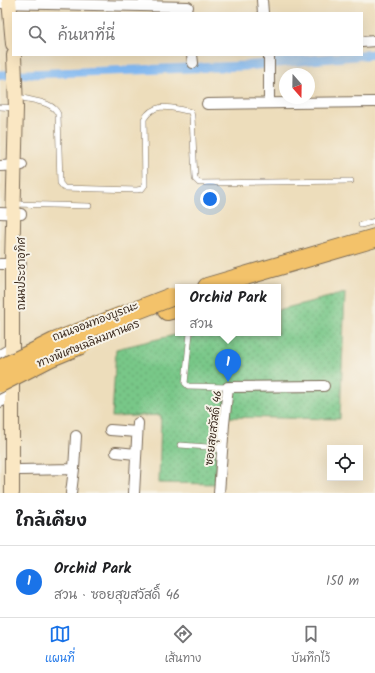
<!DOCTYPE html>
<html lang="th">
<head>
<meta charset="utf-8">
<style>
	body { margin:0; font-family:Kalam,"Playpen Sans Thai",sans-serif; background:#f6f6f6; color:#202124 }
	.controls { position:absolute; right:12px; bottom:12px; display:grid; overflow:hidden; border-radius:0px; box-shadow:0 4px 16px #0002 }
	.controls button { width:36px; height:36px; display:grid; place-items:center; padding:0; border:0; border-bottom:1px solid #e0e0e0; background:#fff; color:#202124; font:20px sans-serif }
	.compass { position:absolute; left:279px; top:68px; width:36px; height:36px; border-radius:50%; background:#fff; box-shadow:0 4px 16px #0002; rotate:160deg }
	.you { position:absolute; left:210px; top:199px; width:14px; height:14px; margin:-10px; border:3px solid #fff; border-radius:50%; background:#1a73e8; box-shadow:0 0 0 6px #1a73e833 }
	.badge { display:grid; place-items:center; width:26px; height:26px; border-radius:50%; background:#1a73e8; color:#fff; font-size:13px; font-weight:700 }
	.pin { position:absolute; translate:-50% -33px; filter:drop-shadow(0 1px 2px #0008) }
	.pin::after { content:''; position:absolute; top:21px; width:14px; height:12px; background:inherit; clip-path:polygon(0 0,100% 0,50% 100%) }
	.popup { position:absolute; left:175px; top:284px; width:106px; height:52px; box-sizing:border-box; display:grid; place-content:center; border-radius:0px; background:#fff; filter:drop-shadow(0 1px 3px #0005); font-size:13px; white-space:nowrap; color:#757577 }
	.popup b { font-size:15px; color:#202124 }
	.popup::after { content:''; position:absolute; left:50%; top:100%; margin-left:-8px; border:8px solid transparent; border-top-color:#fff }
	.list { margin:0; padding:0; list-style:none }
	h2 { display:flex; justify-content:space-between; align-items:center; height:52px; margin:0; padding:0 16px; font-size:17px }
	h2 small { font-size:13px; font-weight:400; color:#757577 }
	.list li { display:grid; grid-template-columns:26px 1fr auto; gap:12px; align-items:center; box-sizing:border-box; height:72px; padding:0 16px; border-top:1px solid #e0e0e0 }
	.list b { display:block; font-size:15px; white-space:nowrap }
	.list p { margin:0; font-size:13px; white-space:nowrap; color:#757577 }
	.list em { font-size:13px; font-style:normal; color:#757577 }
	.icon { flex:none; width:22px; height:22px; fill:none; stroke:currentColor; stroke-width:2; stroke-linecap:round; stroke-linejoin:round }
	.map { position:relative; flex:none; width:375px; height:493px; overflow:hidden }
	.search { position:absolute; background:#fff; box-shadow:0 4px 16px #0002; left:12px; right:12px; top:12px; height:44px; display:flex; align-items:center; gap:10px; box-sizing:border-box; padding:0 14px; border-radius:0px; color:#757577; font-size:15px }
	.sheet { height:124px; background:#fff }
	nav { display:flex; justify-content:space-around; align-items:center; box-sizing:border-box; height:56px; border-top:1px solid #e0e0e0; background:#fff; font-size:11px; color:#757577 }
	nav a { display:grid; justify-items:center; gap:2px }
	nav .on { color:#1a73e8 }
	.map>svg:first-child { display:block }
	.park { fill:url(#park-dots); stroke:#5a7853 }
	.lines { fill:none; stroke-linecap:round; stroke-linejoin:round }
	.canal { stroke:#82b9f2; stroke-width:9 }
	.service-casing { stroke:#796955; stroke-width:6 }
	.minor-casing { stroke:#796955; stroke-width:12 }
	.tertiary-casing { stroke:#796955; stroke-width:14 }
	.secondary-casing { stroke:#796955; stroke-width:16 }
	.motorway-casing { stroke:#796955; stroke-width:20 }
	.service { stroke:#fff; stroke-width:5 }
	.minor { stroke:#fff; stroke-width:10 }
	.tertiary { stroke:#fff; stroke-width:12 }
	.secondary { stroke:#fae7c3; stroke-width:14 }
	.motorway { stroke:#f3c26a; stroke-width:18 }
	.motorway-bridge-casing { stroke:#796955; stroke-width:20; stroke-linecap:butt }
	.motorway-bridge { stroke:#f3c26a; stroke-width:18 }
	.labels { text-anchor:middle; stroke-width:4; stroke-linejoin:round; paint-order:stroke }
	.street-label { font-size:11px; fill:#3b2a1e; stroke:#f7f3e8 }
</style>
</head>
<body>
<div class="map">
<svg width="375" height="493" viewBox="0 0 375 493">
	<defs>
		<pattern id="park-dots" width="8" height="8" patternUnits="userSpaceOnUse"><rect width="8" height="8" fill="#78c788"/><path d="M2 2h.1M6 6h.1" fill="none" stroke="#64a26f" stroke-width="1.8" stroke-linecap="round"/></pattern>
	</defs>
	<rect width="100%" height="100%" fill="#f7f3e8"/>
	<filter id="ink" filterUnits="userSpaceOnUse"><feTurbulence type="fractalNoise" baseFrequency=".025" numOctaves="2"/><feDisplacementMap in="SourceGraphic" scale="8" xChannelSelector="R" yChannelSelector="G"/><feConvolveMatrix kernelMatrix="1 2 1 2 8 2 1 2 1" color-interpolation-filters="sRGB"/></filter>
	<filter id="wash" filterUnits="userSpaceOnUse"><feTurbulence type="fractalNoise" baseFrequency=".012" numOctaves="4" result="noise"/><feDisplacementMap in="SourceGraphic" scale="16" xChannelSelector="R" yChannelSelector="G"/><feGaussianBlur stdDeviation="0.9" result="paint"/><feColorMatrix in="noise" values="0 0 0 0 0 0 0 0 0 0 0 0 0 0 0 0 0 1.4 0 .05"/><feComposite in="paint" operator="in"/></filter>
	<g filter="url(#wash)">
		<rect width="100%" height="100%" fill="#edddbb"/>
		<path class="park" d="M345,293L340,419L220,417L215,484L159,483L161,415L112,417L116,349L183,333H278V310Z"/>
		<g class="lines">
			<path class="canal" d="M0,75L244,66L375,54"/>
		</g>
	</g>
	<g filter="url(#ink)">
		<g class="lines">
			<g class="service-casing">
				<path id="service" d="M23,98C35,101 53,102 58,114L60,183L64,188L137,190L142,189L145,185L144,119C155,101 171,108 188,111L191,112L192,117L195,179L199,183L351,181
					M0,107L15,108
					M14,204L89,206
					M361,225L375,221
					M190,333L185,383L188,386L228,387
					M180,445L222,448"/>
			</g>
			<g class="minor-casing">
				<path id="minor" d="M262,0L263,13
					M0,3L188,7
					M362,42L375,41
					M192,55L193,63
					M269,55V103
					M207,104L375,102
					M0,166L22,165
					M0,213L21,214
					M0,264H21
					M110,430L137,432
					M116,452L136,454
					M20,470L74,469L76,436
					M71,493L74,469
					M134,493L138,423
					M219,493L224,424L228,387L324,386"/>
			</g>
			<g class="tertiary-casing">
				<path id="tertiary" d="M0,356L12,349
					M0,401L12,395"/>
			</g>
			<g class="secondary-casing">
				<path id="secondary" d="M9,0L13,44
					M12,493V264L16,108L14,55"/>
			</g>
			<g class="motorway-casing">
				<path id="motorway" d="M207,287L375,238
					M167,311L178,308"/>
			</g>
			<use href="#service" class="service"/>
			<use href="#minor" class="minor"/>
			<use href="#tertiary" class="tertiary"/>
			<use href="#secondary" class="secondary"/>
			<use href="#motorway" class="motorway"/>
			<g class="motorway-bridge-casing">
				<path id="motorway-bridge" d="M0,369L54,342L171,297
					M0,383L49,358L83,344"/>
			</g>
			<use href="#motorway-bridge" class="motorway-bridge"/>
		</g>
	</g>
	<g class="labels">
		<g class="street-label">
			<text transform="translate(21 274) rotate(-90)" y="4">ถนนประชาอุทิศ</text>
			<text transform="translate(95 321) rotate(-21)" y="4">ถนนจอมทองบูรณะ</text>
			<text transform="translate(88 343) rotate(-22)" y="4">ทางพิเศษเฉลิมมหานคร</text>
			<text transform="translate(213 428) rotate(-83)" y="4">ซอยสุขสวัสดิ์ 46</text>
		</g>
	</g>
</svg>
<div class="controls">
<button><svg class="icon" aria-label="locate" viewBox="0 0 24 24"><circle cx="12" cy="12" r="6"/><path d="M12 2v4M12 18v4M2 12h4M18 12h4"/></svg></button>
</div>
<svg class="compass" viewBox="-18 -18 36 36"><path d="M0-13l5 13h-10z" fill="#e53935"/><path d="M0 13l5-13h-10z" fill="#757577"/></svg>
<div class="you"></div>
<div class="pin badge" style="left:228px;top:382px">1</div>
<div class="popup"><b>Orchid Park</b>สวน</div>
<div class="search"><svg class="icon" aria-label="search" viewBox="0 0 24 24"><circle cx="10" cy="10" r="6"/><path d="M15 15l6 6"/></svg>ค้นหาที่นี่</div>
</div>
<section class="sheet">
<h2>ใกล้เคียง<small></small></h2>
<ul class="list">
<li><span class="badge">1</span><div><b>Orchid Park</b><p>สวน · ซอยสุขสวัสดิ์ 46</p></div><em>150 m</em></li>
</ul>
</section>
<nav>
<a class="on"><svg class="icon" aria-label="map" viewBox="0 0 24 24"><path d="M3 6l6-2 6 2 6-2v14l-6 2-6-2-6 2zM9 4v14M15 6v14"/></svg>แผนที่</a>
<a><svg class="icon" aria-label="directions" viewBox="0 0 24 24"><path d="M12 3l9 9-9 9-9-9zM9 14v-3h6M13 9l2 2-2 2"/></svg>เส้นทาง</a>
<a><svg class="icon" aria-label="saved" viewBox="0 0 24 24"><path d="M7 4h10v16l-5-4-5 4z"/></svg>บันทึกไว้</a>
</nav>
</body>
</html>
